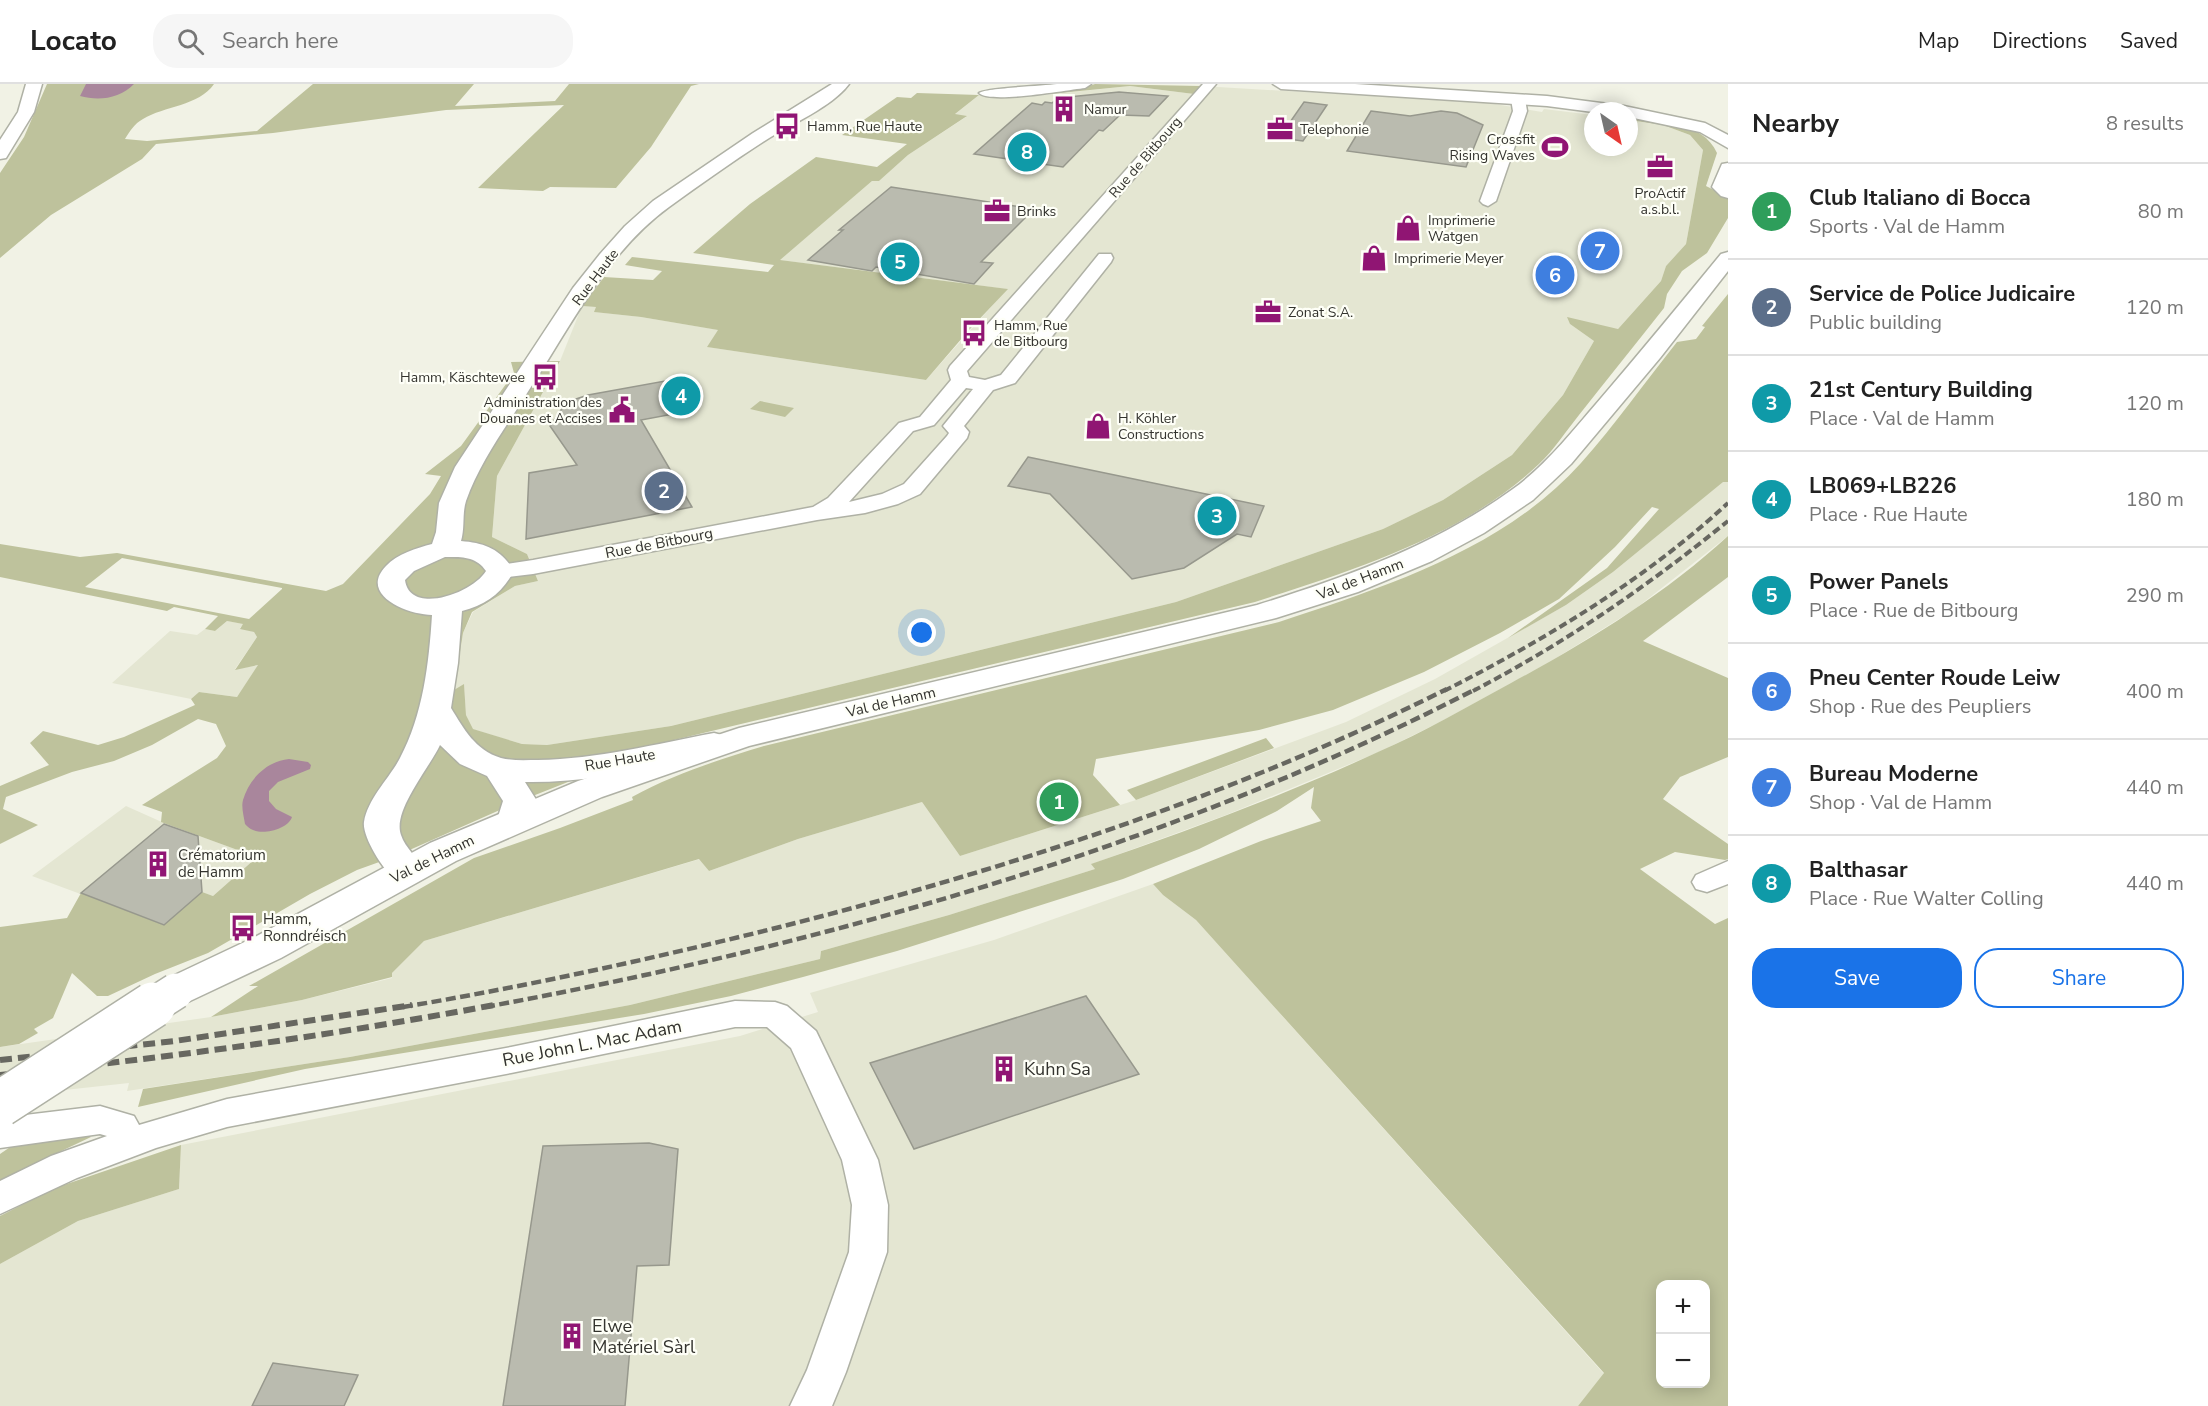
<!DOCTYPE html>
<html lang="en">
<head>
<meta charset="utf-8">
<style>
	body { margin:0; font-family:"Nunito Sans",sans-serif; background:#f6f6f6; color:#222 }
	.controls { position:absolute; right:18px; bottom:18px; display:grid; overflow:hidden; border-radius:12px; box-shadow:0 3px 15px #0003 }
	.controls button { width:54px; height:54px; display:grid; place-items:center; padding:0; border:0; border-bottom:2px solid #e0e0e0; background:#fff; color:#222; font:30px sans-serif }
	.compass { position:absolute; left:1584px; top:18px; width:54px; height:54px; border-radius:50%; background:#fff; box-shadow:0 3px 15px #0003; rotate:146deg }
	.you { position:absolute; left:922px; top:549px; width:21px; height:21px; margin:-15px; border:4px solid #fff; border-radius:50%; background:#1a73e8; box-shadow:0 0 0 9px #1a73e833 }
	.badge { display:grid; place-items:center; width:39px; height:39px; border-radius:50%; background:#1a73e8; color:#fff; font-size:20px; font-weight:700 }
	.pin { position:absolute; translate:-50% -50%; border:3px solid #fff; box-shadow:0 2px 6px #0006 }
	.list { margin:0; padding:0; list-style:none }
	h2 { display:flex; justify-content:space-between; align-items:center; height:78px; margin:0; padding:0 24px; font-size:26px }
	h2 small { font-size:20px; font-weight:400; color:#767676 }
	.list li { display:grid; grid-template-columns:39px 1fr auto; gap:18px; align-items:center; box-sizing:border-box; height:96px; padding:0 24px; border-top:2px solid #e0e0e0 }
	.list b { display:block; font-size:22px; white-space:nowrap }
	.list p { margin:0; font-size:20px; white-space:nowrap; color:#767676 }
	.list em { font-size:20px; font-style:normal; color:#767676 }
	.actions { display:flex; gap:12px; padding:18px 24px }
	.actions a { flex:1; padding:14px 0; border:2px solid #1a73e8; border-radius:24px; text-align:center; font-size:21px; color:#1a73e8 }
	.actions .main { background:#1a73e8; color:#fff }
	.icon { flex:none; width:33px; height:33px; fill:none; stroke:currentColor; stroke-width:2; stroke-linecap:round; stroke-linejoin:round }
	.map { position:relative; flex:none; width:1728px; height:1322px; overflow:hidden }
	header { display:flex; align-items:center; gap:36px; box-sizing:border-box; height:84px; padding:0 30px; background:#fff; border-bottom:2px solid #e0e0e0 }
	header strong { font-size:28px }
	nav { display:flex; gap:33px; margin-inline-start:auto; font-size:21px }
	.search { width:420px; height:54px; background:#f6f6f6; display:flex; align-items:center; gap:15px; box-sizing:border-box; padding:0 21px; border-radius:24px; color:#767676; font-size:22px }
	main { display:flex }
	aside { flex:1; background:#fff }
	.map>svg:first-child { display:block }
	.built { fill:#e4e6d2 }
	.green { fill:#bec29c; fill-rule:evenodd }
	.water { fill:#a9869c }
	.building { fill:#babbaf; stroke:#97988d; stroke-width:1.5 }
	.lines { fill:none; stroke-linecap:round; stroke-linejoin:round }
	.street-casing { stroke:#afb1a5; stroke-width:3 }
	.secondary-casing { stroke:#afb1a5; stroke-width:3 }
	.primary-casing { stroke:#afb1a5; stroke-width:3 }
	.highway-casing { stroke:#afb1a5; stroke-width:3 }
	.street { fill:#fff; fill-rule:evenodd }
	.secondary { fill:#fff; fill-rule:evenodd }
	.primary { fill:#fff; fill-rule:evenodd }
	.highway { fill:#fff; fill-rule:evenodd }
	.rail-far2 { stroke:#676760; stroke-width:4; stroke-dasharray:8 4; stroke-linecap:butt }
	.rail-far1 { stroke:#676760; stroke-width:4.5; stroke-dasharray:10 4.5; stroke-linecap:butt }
	.rail { stroke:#676760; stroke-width:6; stroke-dasharray:12 6; stroke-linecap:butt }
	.primary-bridge-far1-casing { stroke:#afb1a5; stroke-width:38; stroke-linecap:butt }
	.primary-bridge-casing { stroke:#afb1a5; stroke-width:48; stroke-linecap:butt }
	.primary-bridge-far1 { stroke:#fff; stroke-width:35 }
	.primary-bridge { stroke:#fff; stroke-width:45 }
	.labels { text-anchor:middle; stroke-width:4.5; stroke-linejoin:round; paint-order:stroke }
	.far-poi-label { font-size:14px; fill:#33332e; stroke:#fefff7; text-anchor:start }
	.far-street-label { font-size:14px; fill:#33332e; stroke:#fefff7 }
	.street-label { font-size:15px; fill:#33332e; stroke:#fefff7 }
	.poi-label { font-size:15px; fill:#33332e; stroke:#fefff7; text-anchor:start }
	.near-street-label { font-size:18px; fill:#33332e; stroke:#fefff7 }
	.near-poi-label { font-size:18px; fill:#33332e; stroke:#fefff7; text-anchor:start }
</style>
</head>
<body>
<header>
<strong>Locato</strong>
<div class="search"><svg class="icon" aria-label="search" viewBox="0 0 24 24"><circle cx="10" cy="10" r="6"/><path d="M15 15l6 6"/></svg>Search here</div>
<nav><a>Map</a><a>Directions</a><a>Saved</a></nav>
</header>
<main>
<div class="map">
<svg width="1728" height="1322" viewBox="0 0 1728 1322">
	<rect width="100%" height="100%" fill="#f1f2e5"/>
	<path class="built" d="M1130,2L1194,10L1201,2L1489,19L1542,28L1544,25L1593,31V63H1629V36L1663,41L1690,51L1703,66L1686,160L1666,182L1661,197L1618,245L1570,240L1594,257L1563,311L1512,371L1443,416L1383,445L1176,518L671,642L547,661L522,660L472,645L466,631L464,601L454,607L463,549L473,528L515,502L538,497L527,470L492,453L497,392L560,277L582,222L596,223L595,228L641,233L719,246L708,263L926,296L1007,205L779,176L872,97H879L908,71L966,33L954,31L979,11L1025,13Z
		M1723,397L1728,398V452L1635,525L1548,579L1440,638L1379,668L1226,731L1092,780L1095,785L949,831L821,867L820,875L630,921L350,973L127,1007L129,999L0,1013V963L211,933L302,916L392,894V889L424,857L700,775L709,787L798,755L922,718L960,772L1136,716L1346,638L1435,595L1566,521L1613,488Z
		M227,537L244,540L240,544L254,548L257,553L235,585L259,581L237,613L199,608L191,615L112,599L170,547L197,551L205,545L215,547Z
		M126,722L164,739L257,773L213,812L201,808L164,841L32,792Z
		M1153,800L1163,811L1196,836L1604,1290L1578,1322H0V1180L78,1137L179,1105L181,1061L740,952L818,928L810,909L994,856Z"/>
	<path class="green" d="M47,0H214C199,22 164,22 143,35C134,40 130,47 125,55L147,57L257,47L313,0H474L455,22L555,17L569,0H699L691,2L651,63L616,104L550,103L543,107L478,104L564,21L446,26L273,49L156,60L142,75L51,131L0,174V89L24,53Z
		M1095,0L1201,2L1194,10L1130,2L1050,10L1047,8L1080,5Z
		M917,9L979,11L955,30L967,32L908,71L879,97H872L780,176L1008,205L969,246L926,296L707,263L718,246L641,233L594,228L596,223L582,222L604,193L653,196L662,187L625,181L632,173L768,188L774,181L693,169L750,120L816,73L877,83L907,60L842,51L897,13L911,14Z
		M1629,30C1658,37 1703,37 1717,69L1706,102L1728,113V134L1707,169L1682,187L1667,210L1664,224C1636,260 1607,295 1579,331C1566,347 1554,366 1539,380C1462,453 1353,486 1255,518L674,656L520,717L396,772L357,786L310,810L208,869L155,890L108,912H97L72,889L53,934L34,945L38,949L19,960L0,963V843L67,834L81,809L164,841L202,808L213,812L257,773L161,738L162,728L142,721L217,674L226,662L216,640L198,635L152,661L114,677L72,688L6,713L3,725L38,741L0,760V702L49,681L30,659L43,647L98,661L124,653L195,621L191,615L199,608L237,613L258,581L235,586L257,553L254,548L240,545L243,540L227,537L215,547L205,545L218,532L174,523L167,527L0,493V460L80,473L117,469L326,507L343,500L430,410L441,392L425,390L461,362L514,289L511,278L560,277L497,392L492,453L527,470L538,497L515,502L472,528L463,549L454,606L464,600L466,631L473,645L522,660L547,661L671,642L1176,518L1383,445L1443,416L1512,371L1563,311L1594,257L1570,240L1567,233L1618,245L1661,197L1666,182L1686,160L1703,66L1690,51L1663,41L1629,36ZM122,474L282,504V505L249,535L85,503Z
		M1728,210V398H1723L1613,488L1566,521L1508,554L1607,484L1659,425L1652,423L1615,463L1559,515L1500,549L1424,588L1333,626L1259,646L1096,675L1093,691L1120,721L960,772L922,718L798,755L709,787L699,775L424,857L392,889V893L302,916L211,933L258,902H249L474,774L560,744L633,716L632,713C674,690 718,676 764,662L1279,538C1385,503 1504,465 1581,379C1615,341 1645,298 1677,258L1696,255L1705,243L1702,242Z
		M760,317L794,324L785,333L750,325Z
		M1728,452V493L1643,557L1728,594V673L1680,693L1663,715L1728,760V775L1725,776L1675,768L1640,785L1715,840L1728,834V1322H1578L1604,1289L1196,836L1163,811L1153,800L1261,757L1321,737L1311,724L1314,703L1277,727L1199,765L1123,795L897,867L803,893L731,912L644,930L305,985L138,1023L143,1005L350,973L630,921L820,875L821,867L949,831L1095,785L1091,780C1188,747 1285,711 1378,668C1424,648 1467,623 1511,599C1587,558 1664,511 1728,452ZM1706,1200V1300H1660V1200Z
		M1266,654L1274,664L1136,716L1127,706Z
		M81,1047L91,1053L0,1096V1070L22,1055Z
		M181,1061L179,1105L78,1137L0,1180V1132L55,1104Z"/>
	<path class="water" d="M86,0H134C120,15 98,17 80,12Z
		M289,675L308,678L311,681L310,685L278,698L269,707V717L276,725L292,733C288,745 264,751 253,746C250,745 247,742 245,740C244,733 241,723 243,716C249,695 267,677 289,675Z"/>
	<path class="building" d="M1119,8L1168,12L1149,32L1120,31L1103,47L1099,46L1063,83L974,70L1032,19L1042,21L1045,18L1052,19L1058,14Z
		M1304,18L1327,21L1303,57L1279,54Z
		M1371,27L1410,32L1441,27L1457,29L1483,41L1466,83L1347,67Z
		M891,103L937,110L1034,125L981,178L993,179L974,200L876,183L872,187L808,176L843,146H839Z
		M665,297L684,328L641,336L692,423L526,455L529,389L577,381L550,342L563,323L573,316L588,311Z
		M1028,373L1264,422L1251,453L1237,450L1184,484L1132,495L1050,410L1008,402Z
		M164,740L198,752L202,808L164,841L81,809Z
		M1086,912L1139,990L914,1065L870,979Z
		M649,1059L678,1065L669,1181L637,1182L625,1322H503L543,1062Z
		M273,1279L358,1291L344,1322H252Z"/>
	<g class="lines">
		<g class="street-casing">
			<path id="street" d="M1057,0H1091L1085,4C1067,6 990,20 979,9C984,4 1044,2 1057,0Z
				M1203,0H1216L967,287L969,293L985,296L1001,291L1099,170H1111L1113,174L1111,178L1015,299L993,306L964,342L969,348L967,354L920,410L898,420L865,429L817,436L533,490L500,494L492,492L488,487L492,482L533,476L813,423L828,414L899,339L920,333L951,296L948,286L950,282ZM966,304L973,305L943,342L949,349L947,352L904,400L882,410L849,418L913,347L934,341Z
				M1518,11L1525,15L1527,27L1496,117L1488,122L1483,120L1480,117L1513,27L1511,15Z
				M1728,777V800L1707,808L1696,805L1692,798L1696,791Z
				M735,917L775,918L787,922L816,947L878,1076L888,1121L887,1168L846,1288L832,1322H790L807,1286L849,1168L852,1121L842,1076L791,964L767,943H735L511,989L227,1043L156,1064L77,1094L0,1130V1097L51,1072L107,1052L100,1050L0,1064V1034L100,1022L134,1032L139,1041L227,1015L511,963Z"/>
		</g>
		<g class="secondary-casing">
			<path id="secondary" d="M832,0H849C832,23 791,40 766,56C733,77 701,100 669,123C607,168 570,243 529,306C507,342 480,377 466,417C462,429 465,444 461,457C485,459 501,465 514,487C502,509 486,521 462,527L458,579L451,624C464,645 475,666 501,674C513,677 526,676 538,676C597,675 656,660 714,649L726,652L730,659L726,666C661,683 592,699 525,698L537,717L526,744L514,748L502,744L497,736L503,717L487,692L460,680L440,661C430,683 392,727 401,751C405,764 418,774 425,786L420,795C411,797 402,800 394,794C382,785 362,752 364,738C368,714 389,695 400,674C423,631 429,579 432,531C408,531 358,511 386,482C397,470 417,464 432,460L436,448L439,419L455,383L573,204L600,170L625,142L653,117L753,49ZM445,473C461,473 476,472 486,487C473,509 410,532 405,496L414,487Z
				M1273,0H1355L1547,12L1624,22L1705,39L1728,51V64L1700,48L1629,33V27L1593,28L1547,22L1281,5Z
				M1728,79V114L1721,112L1712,103L1722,80Z"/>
		</g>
		<g class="primary-casing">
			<path id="primary" d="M1728,168V187L1660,274L1571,380L1533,416L1484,449L1432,477L1358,508L1276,534L749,662L602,713L456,777L281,874L190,917L176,922L162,917L156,907L162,897L253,854L430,759L578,697L739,644L1257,521C1347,493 1436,461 1513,405C1545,382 1570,350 1596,320C1638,271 1680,220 1721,170Z"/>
		</g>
		<g class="highway-casing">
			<path id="highway" d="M26,0H42L34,28L6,74L0,75V56L18,28Z"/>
		</g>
		<use href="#street" class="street"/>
		<use href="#secondary" class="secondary"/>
		<use href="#primary" class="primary"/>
		<use href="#highway" class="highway"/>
		<path class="rail-far2" d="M1444,607C1544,556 1645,496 1728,419
			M1473,607C1565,559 1648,502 1728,437"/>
		<path class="rail-far1" d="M403,923C529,902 655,874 780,843C1008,785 1235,711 1447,605
			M485,923C824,861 1169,763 1476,605"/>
		<path class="rail" d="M0,976L175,957L412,921
			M0,991C166,974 330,952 494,921"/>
		<g class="primary-bridge-far1-casing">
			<path id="primary-bridge-far1" d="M151,923L176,907"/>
		</g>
		<g class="primary-bridge-casing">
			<path id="primary-bridge" d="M0,1020L153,921"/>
		</g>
		<use href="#primary-bridge-far1" class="primary-bridge-far1"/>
		<use href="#primary-bridge" class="primary-bridge"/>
	</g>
	<defs>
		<g id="building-bare" transform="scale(2.07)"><path d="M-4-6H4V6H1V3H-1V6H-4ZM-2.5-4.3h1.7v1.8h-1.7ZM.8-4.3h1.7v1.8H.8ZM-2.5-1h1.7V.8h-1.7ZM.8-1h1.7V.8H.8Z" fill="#901573" stroke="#fefff7" stroke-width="2.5" paint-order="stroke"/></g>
		<g id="bus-bare" transform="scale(2.07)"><path d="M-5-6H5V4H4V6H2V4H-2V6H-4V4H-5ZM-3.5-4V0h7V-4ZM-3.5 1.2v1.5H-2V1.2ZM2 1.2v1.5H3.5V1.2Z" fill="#901573" stroke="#fefff7" stroke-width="2.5" paint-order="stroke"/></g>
		<g id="office-bare" transform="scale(2.07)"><path d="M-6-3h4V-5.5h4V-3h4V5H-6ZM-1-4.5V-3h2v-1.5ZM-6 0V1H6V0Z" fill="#901573" stroke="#fefff7" stroke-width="2.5" paint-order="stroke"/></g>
		<g id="stadium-bare" transform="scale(2.07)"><path d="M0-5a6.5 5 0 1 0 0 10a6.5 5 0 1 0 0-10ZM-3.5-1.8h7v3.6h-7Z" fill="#901573" stroke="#fefff7" stroke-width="2.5" paint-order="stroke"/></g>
		<g id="shop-bare" transform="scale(2.07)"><path d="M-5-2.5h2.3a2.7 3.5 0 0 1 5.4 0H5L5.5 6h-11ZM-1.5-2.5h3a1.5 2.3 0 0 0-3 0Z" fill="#901573" stroke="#fefff7" stroke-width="2.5" paint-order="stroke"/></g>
		<g id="civic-bare" transform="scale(2.07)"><path d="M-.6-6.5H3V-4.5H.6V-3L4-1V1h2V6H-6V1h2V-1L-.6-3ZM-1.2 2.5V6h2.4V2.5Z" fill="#901573" stroke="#fefff7" stroke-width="2.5" paint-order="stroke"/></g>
	</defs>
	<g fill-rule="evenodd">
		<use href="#building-bare" x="1064" y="25"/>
		<use href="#bus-bare" x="787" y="42"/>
		<use href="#office-bare" x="1280" y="45"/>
		<use href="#stadium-bare" x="1555" y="63"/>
		<use href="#office-bare" x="1660" y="83"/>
		<use href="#office-bare" x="997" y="127"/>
		<use href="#shop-bare" x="1408" y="144"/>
		<use href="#shop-bare" x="1374" y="174"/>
		<use href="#office-bare" x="1268" y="228"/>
		<use href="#bus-bare" x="974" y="249"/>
		<use href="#bus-bare" x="545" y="293"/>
		<use href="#civic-bare" x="622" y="326"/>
		<use href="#shop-bare" x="1098" y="342"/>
		<use href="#building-bare" x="158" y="780"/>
		<use href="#bus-bare" x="243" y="844"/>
		<use href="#building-bare" x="1004" y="985"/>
		<use href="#building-bare" x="572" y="1252"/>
	</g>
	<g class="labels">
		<g class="far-poi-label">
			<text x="1084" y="30">Namur</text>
			<text x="807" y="47">Hamm, Rue Haute</text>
			<text x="1300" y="50">Telephonie</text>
			<text x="1535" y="60" text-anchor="end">Crossfit<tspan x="1535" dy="16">Rising Waves</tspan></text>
			<text x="1660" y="114" text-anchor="middle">ProActif<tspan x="1660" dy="16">a.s.b.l.</tspan></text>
			<text x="1017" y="132">Brinks</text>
			<text x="1428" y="141">Imprimerie<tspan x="1428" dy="16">Watgen</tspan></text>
			<text x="1394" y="179">Imprimerie Meyer</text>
			<text x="1288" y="233">Zonat S.A.</text>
			<text x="994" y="246">Hamm, Rue<tspan x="994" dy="16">de Bitbourg</tspan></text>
			<text x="525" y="298" text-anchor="end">Hamm, Käschtewee</text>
			<text x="602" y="323" text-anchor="end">Administration des<tspan x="602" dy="16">Douanes et Accises</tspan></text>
			<text x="1118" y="339">H. Köhler<tspan x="1118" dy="16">Constructions</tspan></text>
		</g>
		<g class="far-street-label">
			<text transform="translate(1145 73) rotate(-49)" y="5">Rue de Bitbourg</text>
			<text transform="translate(595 193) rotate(-53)" y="5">Rue Haute</text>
		</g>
		<g class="street-label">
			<text transform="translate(659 459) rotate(-11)" y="5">Rue de Bitbourg</text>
			<text transform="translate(1360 495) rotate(-21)" y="5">Val de Hamm</text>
			<text transform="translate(891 618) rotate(-13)" y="5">Val de Hamm</text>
			<text transform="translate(620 676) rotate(-10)" y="5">Rue Haute</text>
			<text transform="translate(432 775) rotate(-26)" y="5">Val de Hamm</text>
		</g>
		<g class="poi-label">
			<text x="178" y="776">Crématorium<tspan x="178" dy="17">de Hamm</tspan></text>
			<text x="263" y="840">Hamm,<tspan x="263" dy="17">Ronndréisch</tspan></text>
		</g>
		<g class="near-street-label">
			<text transform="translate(592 959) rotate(-11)" y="6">Rue John L. Mac Adam</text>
		</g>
		<g class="near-poi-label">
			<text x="1024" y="991">Kuhn Sa</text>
			<text x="592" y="1248">Elwe<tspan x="592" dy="21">Matériel Sàrl</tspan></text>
		</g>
	</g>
</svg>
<div class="controls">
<button>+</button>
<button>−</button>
</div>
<svg class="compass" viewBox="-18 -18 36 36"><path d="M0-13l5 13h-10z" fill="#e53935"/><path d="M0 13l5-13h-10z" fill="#767676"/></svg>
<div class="you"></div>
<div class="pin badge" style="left:1059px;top:718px;background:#2e9e5b">1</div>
<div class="pin badge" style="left:664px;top:407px;background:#5c6f8a">2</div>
<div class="pin badge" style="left:1217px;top:432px;background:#0f9aa8">3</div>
<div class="pin badge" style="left:681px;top:312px;background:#0f9aa8">4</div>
<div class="pin badge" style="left:900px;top:178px;background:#0f9aa8">5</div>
<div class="pin badge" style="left:1555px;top:191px;background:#3f7fe0">6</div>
<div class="pin badge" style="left:1600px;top:167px;background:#3f7fe0">7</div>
<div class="pin badge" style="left:1027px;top:68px;background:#0f9aa8">8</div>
</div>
<aside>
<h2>Nearby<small>8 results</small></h2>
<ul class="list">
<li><span class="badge" style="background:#2e9e5b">1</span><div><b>Club Italiano di Bocca</b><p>Sports · Val de Hamm</p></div><em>80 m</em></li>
<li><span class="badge" style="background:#5c6f8a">2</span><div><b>Service de Police Judicaire</b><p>Public building</p></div><em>120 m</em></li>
<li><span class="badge" style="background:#0f9aa8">3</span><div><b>21st Century Building</b><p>Place · Val de Hamm</p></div><em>120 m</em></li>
<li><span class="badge" style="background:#0f9aa8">4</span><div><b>LB069+LB226</b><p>Place · Rue Haute</p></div><em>180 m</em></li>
<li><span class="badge" style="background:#0f9aa8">5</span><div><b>Power Panels</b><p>Place · Rue de Bitbourg</p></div><em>290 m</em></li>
<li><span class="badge" style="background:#3f7fe0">6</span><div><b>Pneu Center Roude Leiw</b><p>Shop · Rue des Peupliers</p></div><em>400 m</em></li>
<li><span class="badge" style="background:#3f7fe0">7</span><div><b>Bureau Moderne</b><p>Shop · Val de Hamm</p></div><em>440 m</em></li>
<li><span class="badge" style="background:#0f9aa8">8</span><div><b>Balthasar</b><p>Place · Rue Walter Colling</p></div><em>440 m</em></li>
</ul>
<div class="actions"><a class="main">Save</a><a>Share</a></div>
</aside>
</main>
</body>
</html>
